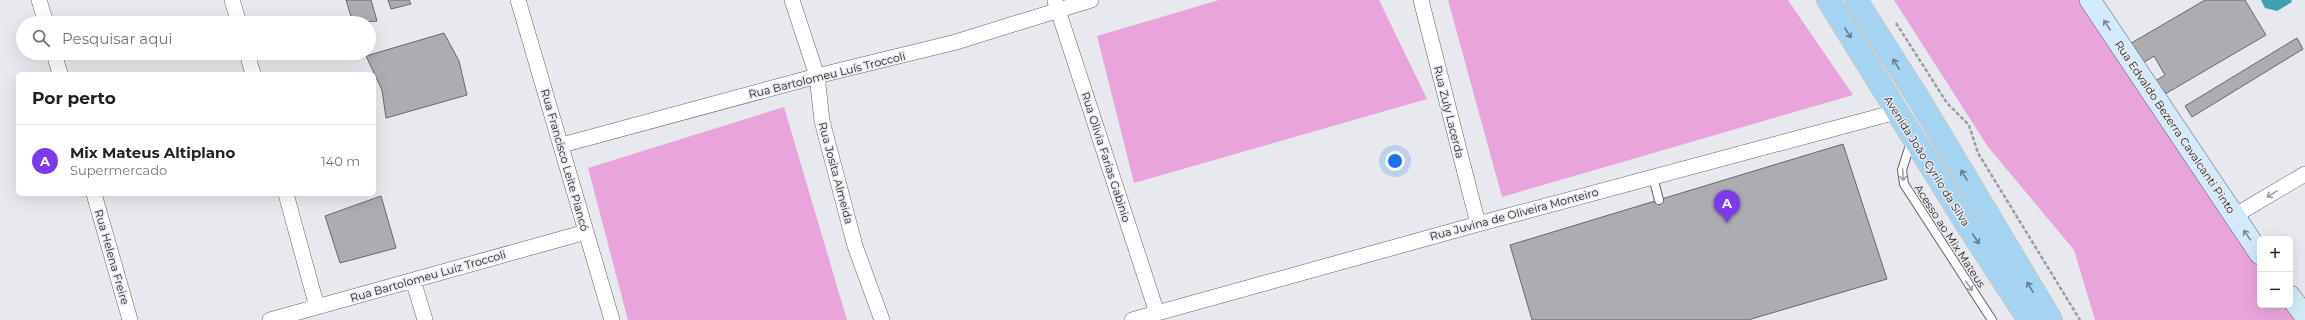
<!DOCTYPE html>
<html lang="pt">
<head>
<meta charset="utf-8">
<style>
	body { margin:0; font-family:Montserrat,sans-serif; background:#f2f2f2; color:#202124 }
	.controls { position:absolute; right:12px; bottom:12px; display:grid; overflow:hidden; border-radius:6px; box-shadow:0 4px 16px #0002 }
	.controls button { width:36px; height:36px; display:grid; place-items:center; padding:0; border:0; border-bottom:1px solid #e0e0e0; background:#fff; color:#202124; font:20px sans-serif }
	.you { position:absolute; left:1395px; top:161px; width:14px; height:14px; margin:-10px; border:3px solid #fff; border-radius:50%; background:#1a73e8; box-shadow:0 0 0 6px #1a73e833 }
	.badge { display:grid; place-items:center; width:26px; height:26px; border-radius:50%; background:#7c3aed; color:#fff; font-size:13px; font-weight:700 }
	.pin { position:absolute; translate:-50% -33px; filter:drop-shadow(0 1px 2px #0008) }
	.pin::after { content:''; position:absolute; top:21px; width:14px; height:12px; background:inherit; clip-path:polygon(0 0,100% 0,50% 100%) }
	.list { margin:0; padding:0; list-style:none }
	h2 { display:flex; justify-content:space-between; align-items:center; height:52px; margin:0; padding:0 16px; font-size:17px }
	h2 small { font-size:13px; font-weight:400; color:#757577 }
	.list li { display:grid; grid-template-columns:26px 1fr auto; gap:12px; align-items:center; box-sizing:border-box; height:72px; padding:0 16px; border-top:1px solid #e0e0e0 }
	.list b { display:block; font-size:15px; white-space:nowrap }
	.list p { margin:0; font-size:13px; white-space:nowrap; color:#757577 }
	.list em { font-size:13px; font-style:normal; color:#757577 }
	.icon { flex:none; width:22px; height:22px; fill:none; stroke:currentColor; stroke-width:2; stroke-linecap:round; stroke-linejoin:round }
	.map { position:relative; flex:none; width:2305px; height:320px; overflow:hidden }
	.search { position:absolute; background:#fff; box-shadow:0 4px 16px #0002; left:16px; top:16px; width:360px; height:44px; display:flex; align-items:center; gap:10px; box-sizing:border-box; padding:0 14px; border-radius:22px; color:#757577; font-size:15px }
	.panel { position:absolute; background:#fff; box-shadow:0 4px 16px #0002; left:16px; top:72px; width:360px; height:124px; border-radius:6px }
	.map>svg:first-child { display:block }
	.green { fill:#e9a5db }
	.water { fill:#3da1af }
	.building { fill:#adacb1; stroke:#69686c }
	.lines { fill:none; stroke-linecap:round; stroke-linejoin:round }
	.lane-casing { stroke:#626368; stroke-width:10 }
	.street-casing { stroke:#626368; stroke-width:16 }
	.secondary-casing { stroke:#626368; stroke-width:22 }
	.primary-casing { stroke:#c7c7c7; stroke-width:24 }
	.path { stroke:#9b9da0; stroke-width:2.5; stroke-dasharray:4 2; stroke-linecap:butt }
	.lane { stroke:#fff; stroke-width:8 }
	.street { stroke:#fff; stroke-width:15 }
	.secondary { stroke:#d2eaf9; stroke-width:21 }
	.primary { stroke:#a5d4f3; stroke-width:22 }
	.oneway { stroke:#7c8891 }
	.oneway2 { stroke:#667e8e }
	.oneway3 { stroke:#9d9e9f }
	.labels { text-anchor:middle; stroke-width:3; stroke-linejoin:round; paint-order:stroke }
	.street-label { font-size:11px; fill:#262729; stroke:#e7e9ee }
</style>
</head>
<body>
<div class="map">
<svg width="2305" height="320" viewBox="0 0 2305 320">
	<rect width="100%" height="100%" fill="#e7e9ee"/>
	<path class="green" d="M1219,0H1379L1427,99L1134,183L1097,36Z
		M1448,0H1788L1853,95L1502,197Z
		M1894,0H2079L2180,153L2260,265V305H2289L2300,320H2095L2074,250L1988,147Z
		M784,107L847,320H628L588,168Z"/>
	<path class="water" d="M2261,0H2291L2292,2L2277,11L2265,8Z"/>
	<path class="building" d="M346,0H371L377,21L353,23Z
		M388,0H409L411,4L391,9Z
		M2205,0H2245L2266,35L2160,97L2152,83L2165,75L2154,56L2140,65L2128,45Z
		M444,33L459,61L467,95L386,118L382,90L366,56Z
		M2297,38L2303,49L2192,117L2185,106Z
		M1843,144L1887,279L1748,320H1532L1510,245Z
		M381,196L396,248L340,263L325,216Z"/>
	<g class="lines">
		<g class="lane-casing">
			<path id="lane" d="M1911,142L1902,170L1904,184L1992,320
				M1653,177L1659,200"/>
		</g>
		<g class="street-casing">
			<path id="street" d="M39,0L46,23
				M232,0L239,23
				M518,0L612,320
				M792,0L817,76L822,121L855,246L882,320
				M1421,0L1478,224
				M1055,1L1157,313
				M54,53L60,74
				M247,53L253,74
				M562,145L817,76L956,42L1091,0
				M94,194L130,320
				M286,194L317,307
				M2234,216L2305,174
				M413,280L425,320
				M270,320L586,232
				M1132,320L1478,224L1896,112"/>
		</g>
		<g class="secondary-casing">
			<path id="secondary" d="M2090,0L2260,254
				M2290,296L2305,316"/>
		</g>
		<g class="primary-casing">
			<path id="primary" d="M1828,0L1969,228L2029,320
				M1856,0L1920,101L2051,320"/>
		</g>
		<path class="path" d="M1896,23L1947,103L1969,125L1978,153L2080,320"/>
		<use href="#lane" class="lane"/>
		<use href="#street" class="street"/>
		<use href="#secondary" class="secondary"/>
		<use href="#primary" class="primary"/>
	</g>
	<defs><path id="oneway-shaft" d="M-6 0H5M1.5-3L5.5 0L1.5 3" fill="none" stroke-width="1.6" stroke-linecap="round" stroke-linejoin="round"/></defs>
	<g class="oneway">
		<use href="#oneway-shaft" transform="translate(2107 25) rotate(-123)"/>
		<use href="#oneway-shaft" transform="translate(2247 235) rotate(-125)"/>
	</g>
	<g class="oneway2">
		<use href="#oneway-shaft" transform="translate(1848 33) rotate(58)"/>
		<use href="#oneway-shaft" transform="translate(1896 64) rotate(-122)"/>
		<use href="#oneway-shaft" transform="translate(1964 175) rotate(-121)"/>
		<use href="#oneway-shaft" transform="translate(1976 239) rotate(57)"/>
		<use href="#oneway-shaft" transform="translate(2030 287) rotate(-121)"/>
	</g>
	<g class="oneway3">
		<use href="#oneway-shaft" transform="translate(1903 175) rotate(86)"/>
		<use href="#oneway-shaft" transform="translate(2272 194) rotate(149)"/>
		<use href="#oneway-shaft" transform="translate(1969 286) rotate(56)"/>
	</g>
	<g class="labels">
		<g class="street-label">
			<text transform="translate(827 75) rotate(-14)" y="4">Rua Bartolomeu Luís Troccoli</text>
			<text transform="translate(1449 112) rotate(76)" y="4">Rua Zuly Lacerda</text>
			<text transform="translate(2175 127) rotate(56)" y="4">Rua Edvaldo Bezerra Cavalcanti Pinto</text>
			<text transform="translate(1106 157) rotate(72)" y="4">Rua Olivia Farias Gabinio</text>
			<text transform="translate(565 160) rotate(74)" y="4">Rua Francisco Leite Piancó</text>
			<text transform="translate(1927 161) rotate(58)" y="4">Avenida João Cyrilo da Silva</text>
			<text transform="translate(836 173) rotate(75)" y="4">Rua Josita Almeida</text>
			<text transform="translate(1514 214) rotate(-15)" y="4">Rua Juvina de Oliveira Monteiro</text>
			<text transform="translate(1950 236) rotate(57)" y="4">Acesso ao Mix Mateus</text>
			<text transform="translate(112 257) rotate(74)" y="4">Rua Helena Freire</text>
			<text transform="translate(428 276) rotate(-16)" y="4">Rua Bartolomeu Luiz Troccoli</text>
		</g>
	</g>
</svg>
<div class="controls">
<button>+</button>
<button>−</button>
</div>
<div class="you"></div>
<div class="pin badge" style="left:1727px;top:223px">A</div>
<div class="search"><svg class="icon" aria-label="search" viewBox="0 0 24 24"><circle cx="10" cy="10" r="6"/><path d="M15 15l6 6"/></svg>Pesquisar aqui</div>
<section class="panel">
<h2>Por perto<small></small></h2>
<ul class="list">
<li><span class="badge">A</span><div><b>Mix Mateus Altiplano</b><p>Supermercado</p></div><em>140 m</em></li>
</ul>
</section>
</div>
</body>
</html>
